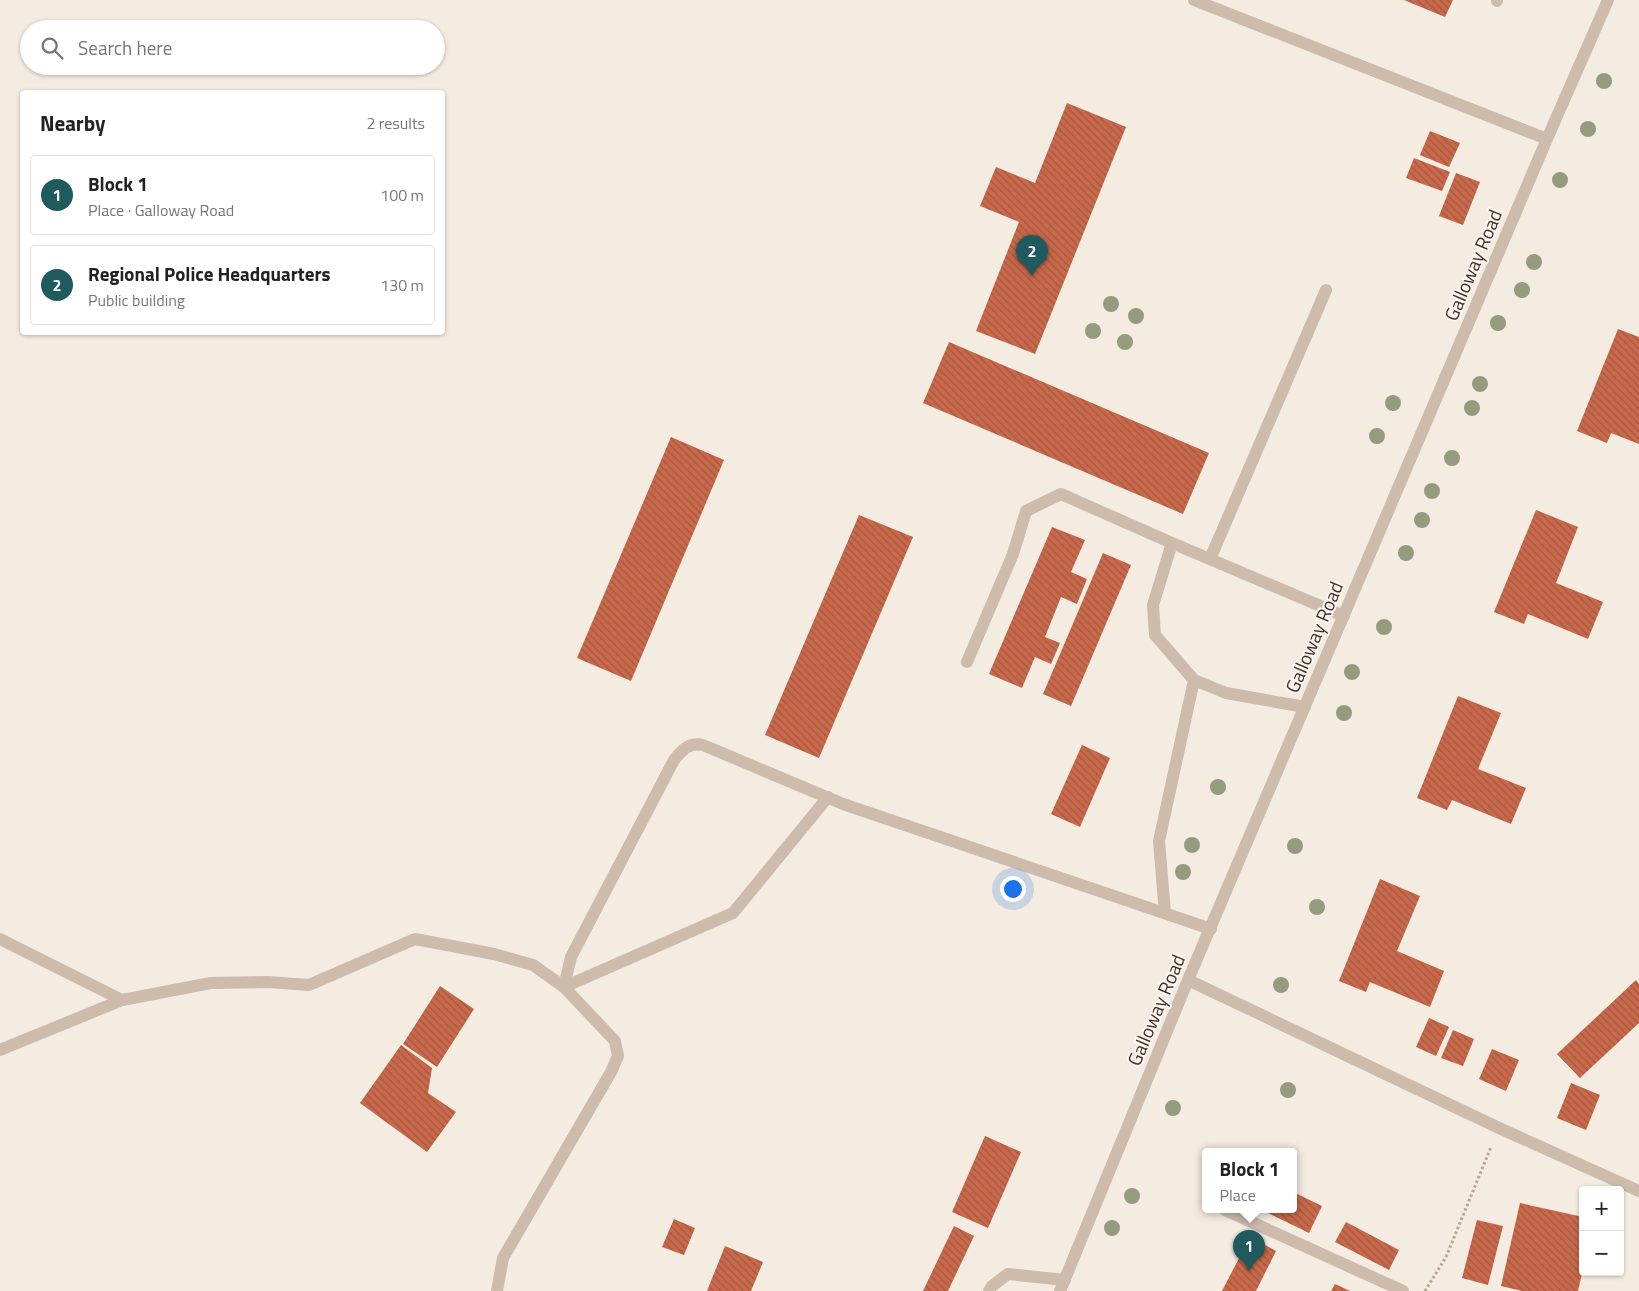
<!DOCTYPE html>
<html lang="en">
<head>
<meta charset="utf-8">
<style>
	body { margin:0; font-family:"Titillium Web",sans-serif; background:#f6f6f6; color:#222 }
	.controls { position:absolute; right:15px; bottom:15px; display:grid; overflow:hidden; border-radius:5px; box-shadow:0 1px 4px #0004 }
	.controls button { width:45px; height:45px; display:grid; place-items:center; padding:0; border:0; border-bottom:1px solid #e0e0e0; background:#fff; color:#222; font:25px sans-serif }
	.you { position:absolute; left:1012px; top:888px; width:18px; height:18px; margin:-12px; border:4px solid #fff; border-radius:50%; background:#1a73e8; box-shadow:0 0 0 8px #1a73e833 }
	.badge { display:grid; place-items:center; width:32px; height:32px; border-radius:50%; background:#1f5a5e; color:#fff; font-size:16px; font-weight:700 }
	.pin { position:absolute; translate:-50% -41px; filter:drop-shadow(0 1px 2px #0008) }
	.pin::after { content:''; position:absolute; top:26px; width:18px; height:15px; background:inherit; clip-path:polygon(0 0,100% 0,50% 100%) }
	.popup { position:absolute; left:1202px; top:1148px; width:95px; height:65px; box-sizing:border-box; display:grid; place-content:center; border-radius:5px; background:#fff; filter:drop-shadow(0 1px 4px #0005); font-size:16px; white-space:nowrap; color:#767676 }
	.popup b { font-size:19px; color:#222 }
	.popup::after { content:''; position:absolute; left:50%; top:100%; margin-left:-10px; border:10px solid transparent; border-top-color:#fff }
	.list { margin:0; padding:0; list-style:none }
	h2 { display:flex; justify-content:space-between; align-items:center; height:65px; margin:0; padding:0 20px; font-size:21px }
	h2 small { font-size:16px; font-weight:400; color:#767676 }
	.list li { display:grid; grid-template-columns:32px 1fr auto; gap:15px; align-items:center; box-sizing:border-box; height:80px; margin:0 10px 10px; padding:0 10px; border:1px solid #e0e0e0; border-radius:5px }
	.list b { display:block; font-size:19px; white-space:nowrap }
	.list p { margin:0; font-size:16px; white-space:nowrap; color:#767676 }
	.list em { font-size:16px; font-style:normal; color:#767676 }
	.icon { flex:none; width:28px; height:28px; fill:none; stroke:currentColor; stroke-width:2; stroke-linecap:round; stroke-linejoin:round }
	.map { position:relative; flex:none; width:1639px; height:1291px; overflow:hidden }
	.search { position:absolute; background:#fff; box-shadow:0 1px 4px #0004; left:20px; top:20px; width:425px; height:55px; display:flex; align-items:center; gap:12px; box-sizing:border-box; padding:0 18px; border-radius:28px; color:#767676; font-size:19px }
	.panel { position:absolute; background:#fff; box-shadow:0 1px 4px #0004; left:20px; top:90px; width:425px; height:245px; border-radius:5px }
	.map>svg:first-child { display:block }
	.building { fill:url(#building-back-hatch) }
	.lines { fill:none; stroke-linecap:round; stroke-linejoin:round }
	.path { stroke:#b9a596; stroke-width:3; stroke-dasharray:2.5 2.5; stroke-linecap:butt }
	.service { stroke:#cdbbac; stroke-width:12 }
	.minor { stroke:#cdbbac; stroke-width:12 }
	.tree { fill:#969b7f }
	.labels { text-anchor:middle; stroke-width:4; stroke-linejoin:round; paint-order:stroke }
	.street-label { font-size:19px; fill:#3b302b; stroke:#fbf5ee }
</style>
</head>
<body>
<div class="map">
<svg width="1639" height="1291" viewBox="0 0 1639 1291">
	<defs>
		<pattern id="building-back-hatch" width="6" height="6" patternUnits="userSpaceOnUse" patternTransform="scale(1.25)"><rect width="6" height="6" fill="#c8694b"/><path d="M-1 5l2 2M0 0l6 6M5-1l2 2" fill="none" stroke="#a4573f"/></pattern>
	</defs>
	<rect width="100%" height="100%" fill="#f4ebe1"/>
	<path class="building" d="M1404,0H1453L1445,17Z
		M1067,103L1126,127L1035,354L976,331L1019,222L980,206L996,167L1035,183Z
		M1430,131L1460,143L1449,167L1420,155Z
		M1414,158L1450,172L1442,191L1406,178Z
		M1456,173L1480,182L1463,225L1439,216Z
		M1618,329L1639,337V444L1611,433L1607,443L1577,431Z
		M949,342L1209,453L1183,514L923,403Z
		M671,437L724,460L631,681L577,658Z
		M1536,510L1578,527L1556,583L1603,602L1588,639L1528,614L1524,624L1494,612Z
		M859,515L913,537L819,758L765,735Z
		M1052,527L1085,540L1071,572L1087,579L1077,604L1061,597L1045,637L1060,643L1051,664L1035,657L1022,688L989,674Z
		M1103,553L1131,565L1071,706L1043,694Z
		M1458,696L1501,713L1478,769L1526,788L1511,824L1452,800L1447,810L1417,798Z
		M1082,745L1110,758L1080,827L1051,814Z
		M1380,879L1420,896L1397,951L1444,971L1430,1007L1370,982L1366,992L1339,981Z
		M1636,980L1639,984V1023L1580,1078L1557,1054Z
		M440,986L474,1009L437,1067L403,1044Z
		M1429,1018L1449,1027L1436,1056L1416,1047Z
		M1453,1030L1474,1039L1463,1066L1441,1058Z
		M401,1045L432,1068L428,1093L456,1112L427,1152L360,1103Z
		M1492,1049L1519,1060L1506,1091L1479,1079Z
		M1571,1083L1600,1095L1586,1130L1557,1118Z
		M985,1136L1021,1152L988,1228L952,1212Z
		M1293,1192L1322,1206L1309,1233L1262,1210H1293Z
		M1520,1203L1583,1217V1269L1578,1291H1522L1501,1286Z
		M674,1219L695,1228L684,1255L662,1247Z
		M1477,1220L1503,1226L1488,1285L1462,1278Z
		M1346,1222L1399,1250L1389,1270L1335,1242Z
		M954,1226L974,1236L948,1291H923Z
		M1250,1237L1276,1251L1256,1291H1222Z
		M725,1246L763,1262L751,1291H707Z
		M1335,1284L1350,1291H1331Z"/>
	<g class="lines">
		<path class="path" d="M1425,1291L1446,1257L1491,1147"/>
		<path class="service" d="M1497,1V0
			M1172,543L1153,605L1155,635L1194,680
			M1210,559L1326,290
			M967,662L1013,554L1026,511L1061,494L1172,543L1344,616
			M1165,913L1159,841L1194,680L1226,693L1305,707
			M989,1291L992,1286L1008,1274L1065,1280"/>
		<path class="minor" d="M1194,0L1547,139
			M0,939L122,1000
			M1188,980L1499,1128L1639,1191
			M0,1050L122,1000L211,983L268,982L309,985L415,939L494,954L533,965L564,987L733,913L828,797
			M1225,1210L1403,1291
			M497,1291L503,1258L611,1072L618,1056L615,1041L564,987L571,957L674,760C682,750 689,742 703,745L843,804L1211,929
			M1060,1291L1188,980L1547,139L1608,0"/>
	</g>
	<g class="tree">
		<circle cx="1604" cy="81" r="8"/>
		<circle cx="1588" cy="129" r="8"/>
		<circle cx="1560" cy="180" r="8"/>
		<circle cx="1534" cy="262" r="8"/>
		<circle cx="1522" cy="290" r="8"/>
		<circle cx="1111" cy="304" r="8"/>
		<circle cx="1136" cy="316" r="8"/>
		<circle cx="1498" cy="323" r="8"/>
		<circle cx="1093" cy="331" r="8"/>
		<circle cx="1125" cy="342" r="8"/>
		<circle cx="1480" cy="384" r="8"/>
		<circle cx="1393" cy="403" r="8"/>
		<circle cx="1472" cy="408" r="8"/>
		<circle cx="1377" cy="436" r="8"/>
		<circle cx="1452" cy="458" r="8"/>
		<circle cx="1432" cy="491" r="8"/>
		<circle cx="1422" cy="520" r="8"/>
		<circle cx="1406" cy="553" r="8"/>
		<circle cx="1384" cy="627" r="8"/>
		<circle cx="1352" cy="672" r="8"/>
		<circle cx="1344" cy="713" r="8"/>
		<circle cx="1218" cy="787" r="8"/>
		<circle cx="1192" cy="845" r="8"/>
		<circle cx="1295" cy="846" r="8"/>
		<circle cx="1183" cy="872" r="8"/>
		<circle cx="1317" cy="907" r="8"/>
		<circle cx="1281" cy="985" r="8"/>
		<circle cx="1288" cy="1090" r="8"/>
		<circle cx="1173" cy="1108" r="8"/>
		<circle cx="1132" cy="1196" r="8"/>
		<circle cx="1112" cy="1228" r="8"/>
	</g>
	<g class="labels">
		<g class="street-label">
			<text transform="translate(1473 265) rotate(-67)" y="7">Galloway Road</text>
			<text transform="translate(1314 637) rotate(-67)" y="7">Galloway Road</text>
			<text transform="translate(1156 1010) rotate(-67)" y="7">Galloway Road</text>
		</g>
	</g>
</svg>
<div class="controls">
<button>+</button>
<button>−</button>
</div>
<div class="you"></div>
<div class="pin badge" style="left:1249px;top:1271px">1</div>
<div class="popup"><b>Block 1</b>Place</div>
<div class="pin badge" style="left:1032px;top:276px">2</div>
<div class="search"><svg class="icon" aria-label="search" viewBox="0 0 24 24"><circle cx="10" cy="10" r="6"/><path d="M15 15l6 6"/></svg>Search here</div>
<section class="panel">
<h2>Nearby<small>2 results</small></h2>
<ul class="list">
<li><span class="badge">1</span><div><b>Block 1</b><p>Place · Galloway Road</p></div><em>100 m</em></li>
<li><span class="badge">2</span><div><b>Regional Police Headquarters</b><p>Public building</p></div><em>130 m</em></li>
</ul>
</section>
</div>
</body>
</html>
